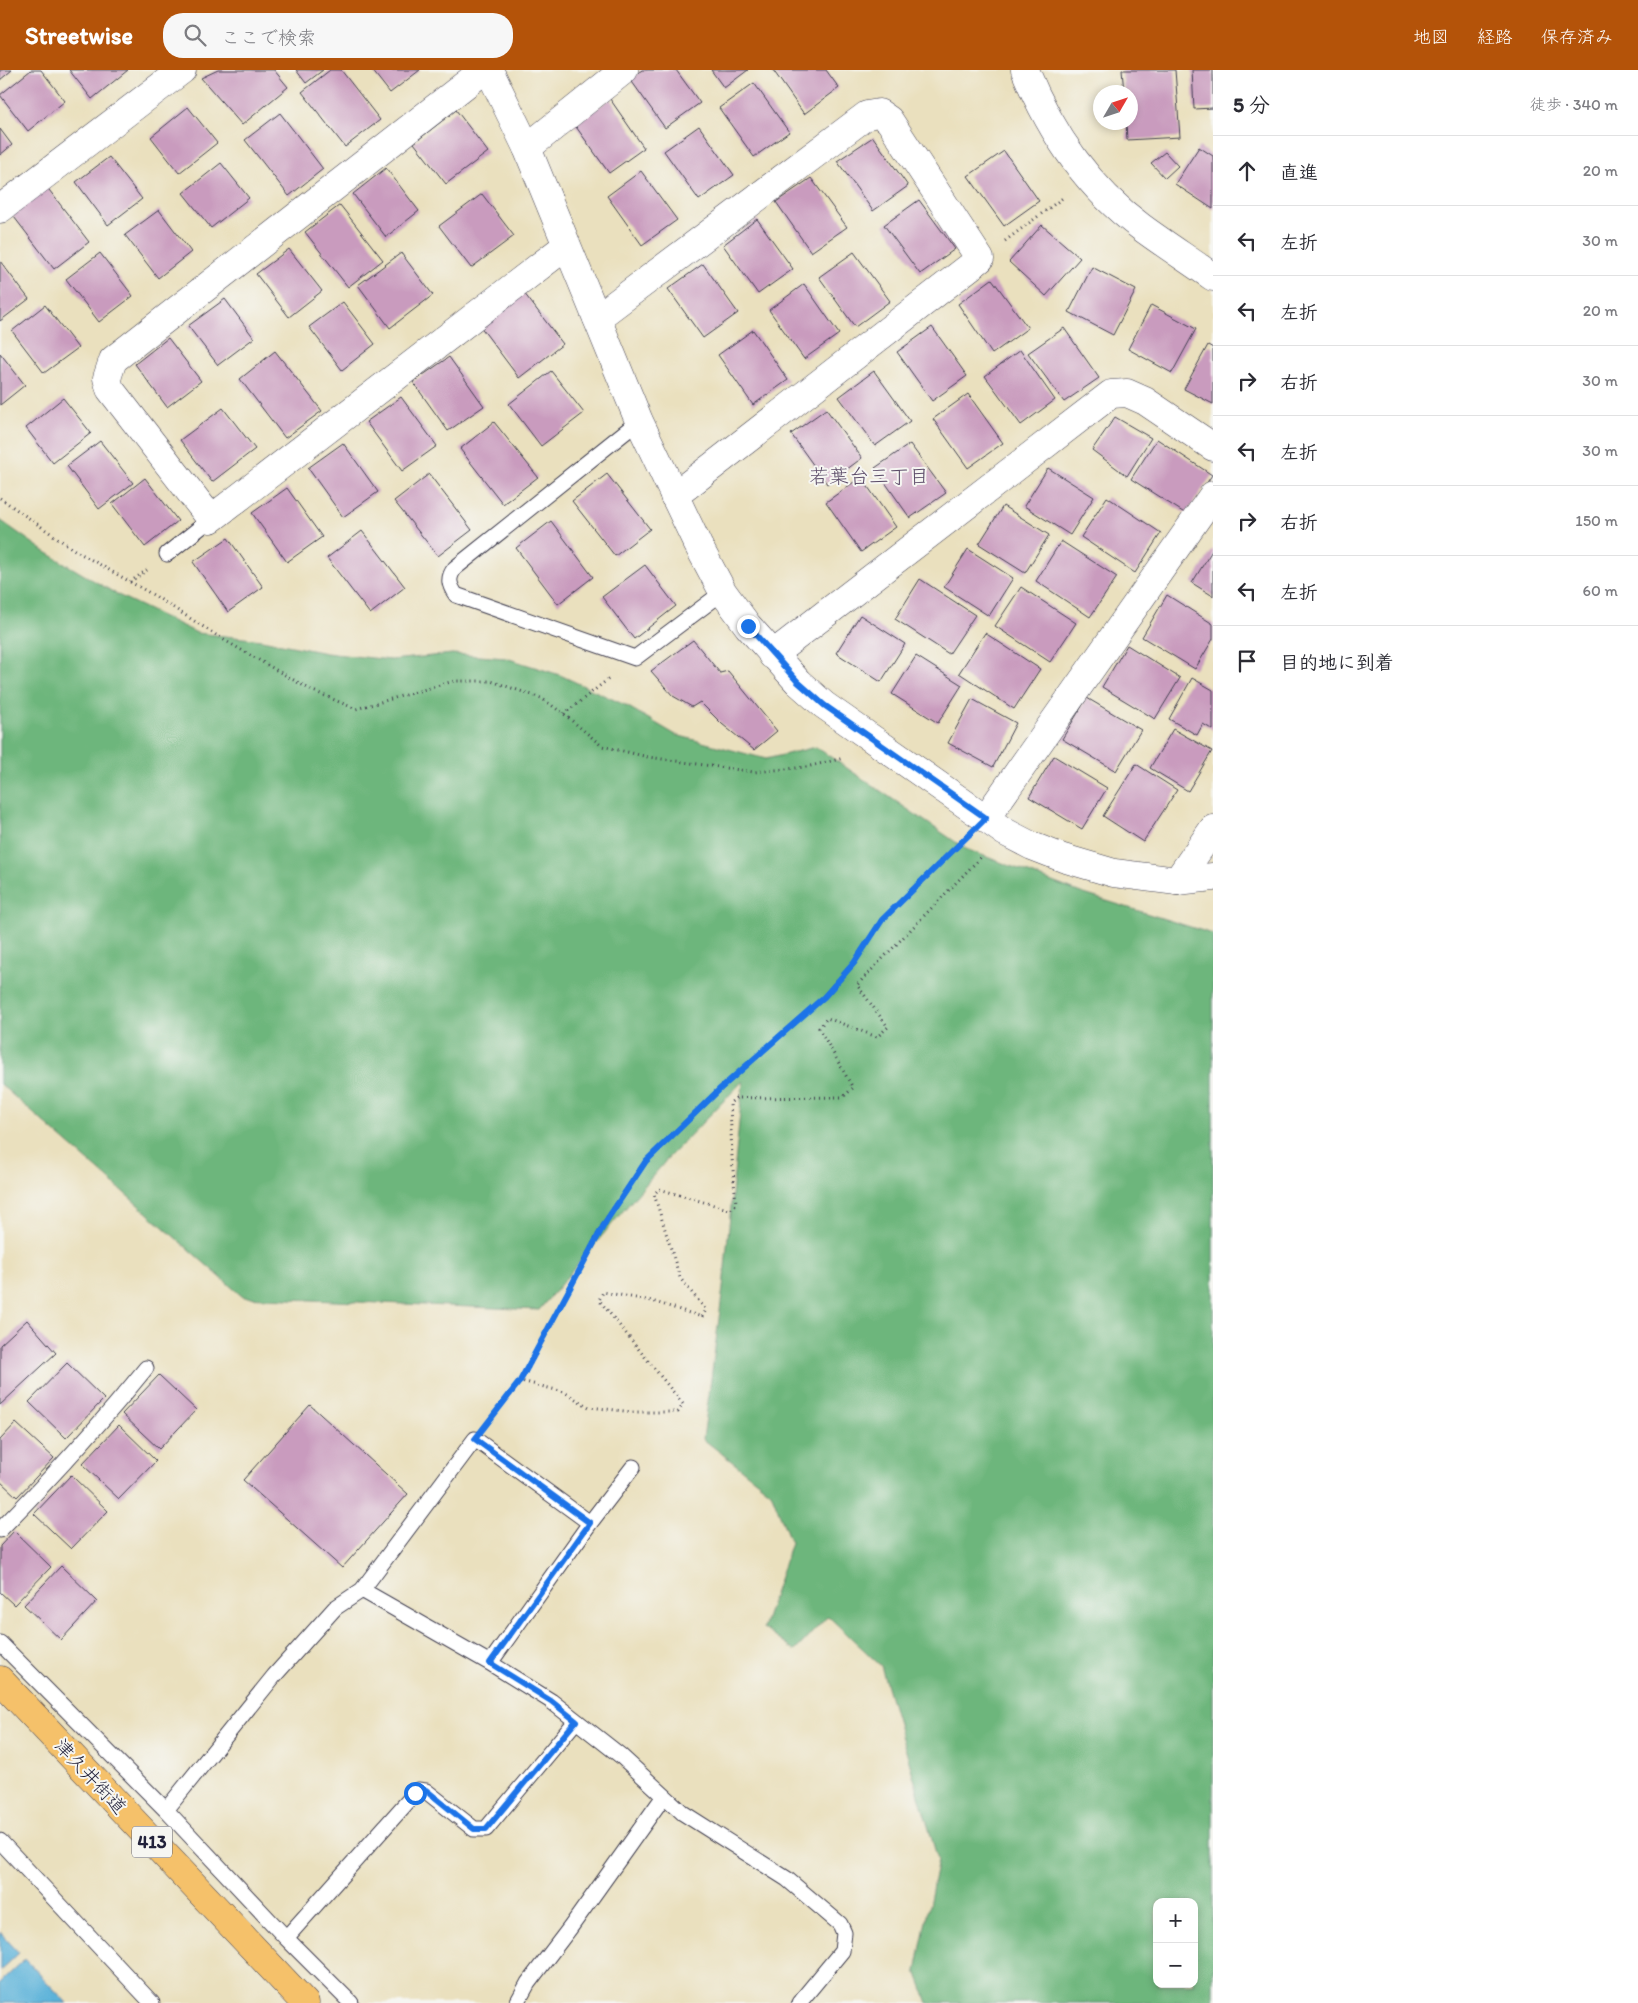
<!DOCTYPE html>
<html lang="ja">
<head>
<meta charset="utf-8">
<style>
	body { margin:0; font-family:Itim,"Klee One",sans-serif; background:#f7f7f7; color:#2b2b33 }
	.controls { position:absolute; right:15px; bottom:15px; display:grid; overflow:hidden; border-radius:10px; box-shadow:0 2px 8px #0003 }
	.controls button { width:45px; height:45px; display:grid; place-items:center; padding:0; border:0; border-bottom:1px solid #e1e1e2; background:#fff; color:#2b2b33; font:25px sans-serif }
	.compass { position:absolute; left:1093px; top:15px; width:45px; height:45px; border-radius:50%; background:#fff; box-shadow:0 2px 8px #0003; rotate:51deg }
	.stop { position:absolute; width:15px; height:15px; margin:-11px; border:4px solid #1a73e8; border-radius:50%; background:#fff }
	.stop.end { background:#1a73e8; border-color:#fff; box-shadow:0 1px 5px #0008 }
	.list { margin:0; padding:0; list-style:none }
	h2 { display:flex; justify-content:space-between; align-items:center; height:65px; margin:0; padding:0 20px; font-size:21px }
	h2 small { font-size:16px; font-weight:400; color:#7c7c81 }
	.list li { display:grid; grid-template-columns:32px 1fr auto; gap:15px; align-items:center; box-sizing:border-box; height:70px; padding:0 20px; border-top:1px solid #e1e1e2 }
	.list b { display:block; font-size:19px; white-space:nowrap }
	.list em { font-size:16px; font-style:normal; color:#7c7c81 }
	.icon { flex:none; width:28px; height:28px; fill:none; stroke:currentColor; stroke-width:2; stroke-linecap:round; stroke-linejoin:round }
	.map { position:relative; flex:none; width:1213px; height:1933px; overflow:hidden }
	header { display:flex; align-items:center; gap:30px; box-sizing:border-box; height:70px; padding:0 25px; background:#b45309; color:#fff }
	header strong { font-size:24px }
	nav { display:flex; gap:28px; margin-inline-start:auto; font-size:18px }
	.search { width:350px; height:45px; background:#f7f7f7; display:flex; align-items:center; gap:12px; box-sizing:border-box; padding:0 18px; border-radius:20px; color:#7c7c81; font-size:19px }
	main { display:flex }
	aside { flex:1; background:#fff }
	.map>svg:first-child { display:block }
	.forest { fill:#6db67c; stroke:#486c5c; fill-rule:evenodd }
	.water { fill:#5cb2d9; stroke:#3f6a8a }
	.building { fill:#c99bbe }
	.lines { fill:none; stroke-linecap:round; stroke-linejoin:round }
	.service-casing { stroke:#403e4f; stroke-width:17 }
	.minor-casing { stroke:#403e4f; stroke-width:29 }
	.tertiary-casing { stroke:#403e4f; stroke-width:29 }
	.trunk-casing { stroke:#403e4f; stroke-width:29 }
	.path { stroke:#403e4f; stroke-width:3; stroke-dasharray:1 4; stroke-linecap:butt }
	.service { stroke:#fff; stroke-width:15 }
	.minor { stroke:#fff; stroke-width:28 }
	.tertiary { stroke:#fff; stroke-width:28 }
	.trunk { stroke:#f5c16b; stroke-width:28 }
	.route { stroke:#1a73e8; stroke-width:6 }
	.labels { text-anchor:middle; stroke-width:4; stroke-linejoin:round; paint-order:stroke }
	.shield { fill:#f6f6f2; stroke:#626272; stroke-width:1 }
	.shield-label { font-size:18px; font-weight:bold; fill:#22223b }
	.street-label { font-size:19px; fill:#22223b; stroke:#f6f6f2 }
	.neighbourhood-label { font-size:20px; fill:#5c4c69; stroke:#f6f6f2 }
</style>
</head>
<body>
<header>
<strong>Streetwise</strong>
<div class="search"><svg class="icon" aria-label="search" viewBox="0 0 24 24"><circle cx="10" cy="10" r="6"/><path d="M15 15l6 6"/></svg>ここで検索</div>
<nav><a>地図</a><a>経路</a><a>保存済み</a></nav>
</header>
<main>
<div class="map">
<svg width="1213" height="1933" viewBox="0 0 1213 1933">
	<rect width="100%" height="100%" fill="#f6f6f2"/>
	<filter id="ink" filterUnits="userSpaceOnUse"><feTurbulence type="fractalNoise" baseFrequency=".02" numOctaves="2"/><feDisplacementMap in="SourceGraphic" scale="10" xChannelSelector="R" yChannelSelector="G"/><feConvolveMatrix kernelMatrix="1 2 1 2 8 2 1 2 1" color-interpolation-filters="sRGB"/></filter>
	<filter id="wash" filterUnits="userSpaceOnUse"><feTurbulence type="fractalNoise" baseFrequency=".0096" numOctaves="4" result="noise"/><feDisplacementMap in="SourceGraphic" scale="20" xChannelSelector="R" yChannelSelector="G"/><feGaussianBlur stdDeviation="1.12" result="paint"/><feColorMatrix in="noise" values="0 0 0 0 0 0 0 0 0 0 0 0 0 0 0 0 0 1.4 0 .05"/><feComposite in="paint" operator="in"/></filter>
	<g filter="url(#wash)">
		<rect width="100%" height="100%" fill="#eae0be"/>
		<path class="forest" d="M0,450L44,481L118,525L197,563L262,570L326,583L391,590L452,584L506,588L560,605L625,635L676,665L766,689L816,677L966,779L1081,823L1213,864V1933H928L916,1901L938,1790L881,1596L828,1546L795,1581L763,1558L791,1473L771,1422L703,1369L723,1218L743,1011L669,1087L539,1240L243,1227L0,1014ZM1157,1832H1194V1914H1157Z"/>
		<path class="water" d="M0,1862L19,1883L0,1901Z
			M25,1889L67,1933H0V1913Z"/>
		<g id="blocks">
			<path class="building" d="M0,0H12L0,10Z
				M31,0H41L65,31L28,61L0,25Z
				M69,0H128L92,29Z
				M218,0H274L288,17L242,55L201,8Z
				M296,0H323L306,13Z
				M330,0H341L380,50L345,77L302,22Z
				M372,0H420L390,23Z
				M642,0H676L700,33L665,58L630,9Z
				M711,0H748L724,18Z
				M773,0H826L839,18L804,44Z
				M1122,0H1175L1180,67L1127,70L1126,52H1130V22H1124Z
				M1192,0H1213V38L1194,39Z
				M754,13L789,62L754,87L719,38Z
				M610,29L644,78L609,103L574,54Z
				M188,37L217,73L179,103L151,67Z
				M456,40L488,82L446,114L414,73Z
				M280,43L323,99L289,126L245,70Z
				M699,56L734,105L699,130L664,81Z
				M0,59L12,75L0,85Z
				M873,67L908,116L873,141L837,91Z
				M1199,77L1213,86V139L1175,114Z
				M1004,81L1039,131L1004,156L968,106Z
				M1165,82L1178,96L1165,108L1151,93Z
				M109,87L142,129L108,155L76,112Z
				M221,93L249,128L211,158L183,123Z
				M386,98L419,141L386,167L353,124Z
				M641,101L677,150L642,175L607,126Z
				M811,108L847,157L811,182L776,132Z
				M46,116L89,172L54,199L11,143Z
				M482,124L514,166L471,198L439,156Z
				M919,130L955,179L920,204L884,155Z
				M340,135L383,190L348,217L305,162Z
				M159,140L191,182L158,208L125,165Z
				M757,149L793,199L758,224L723,175Z
				M1042,155L1080,188L1046,226L1009,192Z
				M289,179L322,221L289,247L256,204Z
				M854,182L890,231L855,257L819,207Z
				M100,183L133,226L99,252L66,209Z
				M401,183L433,225L390,258L358,215Z
				M0,191L29,229L0,251Z
				M703,194L738,243L703,268L668,219Z
				M1092,197L1136,220L1113,265L1069,242Z
				M992,209L1028,258L992,284L958,234Z
				M804,214L839,264L804,289L769,240Z
				M524,223L563,274L519,308L480,256Z
				M225,229L254,268L218,295L188,256Z
				M343,232L375,274L342,300L309,257Z
				M45,235L78,278L44,303L12,261Z
				M1151,235L1196,259L1172,303L1128,279Z
				M932,257L967,306L932,331L897,282Z
				M1064,258L1099,308L1064,332L1028,283Z
				M753,260L788,310L753,335L718,285Z
				M168,268L201,311L167,337L135,294Z
				M1208,275L1213,278V334L1184,319Z
				M1020,280L1055,330L1021,355L985,306Z
				M275,281L322,341L285,368L240,309Z
				M0,283L25,315L0,335Z
				M449,287L484,336L448,361L413,312Z
				M551,301L584,343L541,376L509,334Z
				M874,301L910,351L875,376L839,327Z
				M968,324L1003,373L968,398L933,349Z
				M401,327L437,376L402,401L366,352Z
				M63,328L91,363L53,393L26,358Z
				M223,338L255,379L212,412L180,370Z
				M826,339L862,388L827,414L791,364Z
				M1115,347L1151,368L1127,406L1092,380Z
				M494,352L538,407L503,434L460,379Z
				M1157,369L1212,405L1186,444L1131,409Z
				M100,371L133,413L99,439L67,396Z
				M343,373L378,422L343,447L308,398Z
				M910,374L946,423L910,448L875,398Z
				M1048,398L1094,427L1070,465L1024,436Z
				M429,404L472,460L438,486L394,431Z
				M607,404L650,459L615,486L572,431Z
				M861,407L896,457L861,482L826,432Z
				M145,408L178,451L145,477L112,434Z
				M287,418L322,467L287,492L252,443Z
				M1107,427L1161,463L1135,503L1081,467Z
				M1003,436L1049,465L1025,503L979,474Z
				M551,451L593,507L558,534L516,478Z
				M362,461L405,517L370,544L327,488Z
				M228,468L263,517L228,542L193,492Z
				M1061,471L1117,507L1090,547L1036,511Z
				M968,479L1013,508L989,546L944,517Z
				M1213,479V526L1192,513Z
				M645,495L676,536L634,569L602,527Z
				M920,509L975,545L949,584L895,549Z
				M1021,517L1076,553L1050,592L995,556Z
				M1167,525L1213,554V569L1195,599L1142,567Z
				M860,545L905,574L881,612L836,583Z
				M985,563L1040,599L1014,639L959,603Z
				M693,570L720,603L728,601L777,661L754,680L722,654L700,632L692,637L673,626L651,601Z
				M1127,575L1180,608L1155,649L1102,617Z
				M916,586L962,615L938,653L892,624Z
				M1192,608L1213,620V660L1203,654L1197,665L1169,649Z
				M1087,628L1141,660L1116,701L1062,669Z
				M972,629L1016,653L993,697L948,673Z
				M1173,659L1212,681L1188,721L1150,698Z
				M1054,686L1107,718L1082,759L1029,727Z
				M1136,694L1177,720L1143,772L1103,746Z
				M27,1250L56,1283L0,1335V1275Z
				M67,1293L104,1329L66,1368L29,1332Z
				M159,1305L196,1340L159,1379L122,1344Z
				M310,1335L408,1424L342,1498L243,1410Z
				M16,1353L54,1388L17,1427L0,1411V1370Z
				M119,1355L156,1391L119,1429L82,1394Z
				M71,1405L108,1441L71,1479L34,1444Z
				M14,1461L51,1497L14,1535L0,1522V1476Z
				M61,1496L97,1531L61,1570L24,1535Z"/>
		</g>
	</g>
	<g filter="url(#ink)">
		<use href="#blocks" fill-opacity="0" stroke="#403e4f" stroke-width="1"/>
		<g class="lines">
			<g class="service-casing">
				<path id="service" d="M639,351L455,498C447,508 449,515 456,525L635,588L723,522
					M167,484L211,449
					M590,1453L633,1397
					M0,1460C51,1408 100,1355 146,1298
					M362,1520L490,1593L551,1631L621,1686L683,1743L787,1809L840,1854L844,1863L842,1881L799,1933
					M0,1573L166,1740L286,1868L351,1933
					M166,1740L274,1606L335,1538L362,1520L475,1369L590,1453L490,1593
					M0,1771L152,1933
					M286,1868L418,1720L426,1721L474,1759H486L576,1651
					M517,1933L528,1913L570,1858L664,1726"/>
			</g>
			<g class="minor-casing">
				<path id="minor" d="M484,0L113,290L107,308L110,319L211,449L566,176
					M527,78L624,0
					M0,139L182,0
					M597,248L867,45L879,43L889,50L980,189L674,426
					M772,585L1111,324L1127,323L1145,331L1213,377
					M986,748L1213,425
					M1177,811L1213,759"/>
			</g>
			<g class="tertiary-casing">
				<path id="tertiary" d="M489,0L527,78L639,351L698,475L723,522L748,556L798,612L824,635L1005,762L1032,776L1063,788L1114,803L1177,811L1213,807
					M1025,0C1050,61 1087,117 1141,157C1164,174 1189,190 1213,207"/>
			</g>
			<g class="trunk-casing">
				<path id="trunk" d="M0,1610L305,1933"/>
			</g>
			<path class="path" d="M1005,171L1064,127
				M0,428L76,481L155,526L224,570L311,620L356,639L454,611H491L541,628L564,644L602,676L648,687L754,702L806,697L844,688
				M130,512L147,500
				M564,644L611,607
				M521,1311L605,1151L646,1091L721,1018L824,927L854,893L882,850L962,771
				M491,1348L521,1311L564,1322L589,1337L633,1342H678L683,1334L599,1230L603,1222L652,1231L702,1247L706,1240L680,1208L654,1124L659,1119L731,1140L736,1134L732,1088L730,1033L736,1028L843,1027L853,1018L819,958L827,948L877,967L888,957L857,915L982,786"/>
			<use href="#service" class="service"/>
			<use href="#minor" class="minor"/>
			<use href="#tertiary" class="tertiary"/>
			<use href="#trunk" class="trunk"/>
		</g>
	</g>
	<g class="lines" filter="url(#ink)">
		<path class="route" d="M415,1723L418,1720H426L474,1759H486L576,1651L551,1631L490,1593L590,1453L475,1369L520,1311L606,1151L646,1091L721,1018L824,927L854,893L882,850L986,748L824,635L798,612L748,556"/>
	</g>
	<g class="labels">
		<rect class="shield" x="132" y="1756.5" width="40" height="31" rx="4"/>
		<g class="shield-label">
			<text x="152" y="1778">413</text>
		</g>
		<g class="street-label">
			<text transform="translate(91 1706) rotate(47)" y="7">津久井街道</text>
		</g>
		<g class="neighbourhood-label">
			<text x="869" y="413">若葉台三丁目</text>
		</g>
	</g>
</svg>
<div class="controls">
<button>+</button>
<button>−</button>
</div>
<svg class="compass" viewBox="-18 -18 36 36"><path d="M0-13l5 13h-10z" fill="#e53935"/><path d="M0 13l5-13h-10z" fill="#7c7c81"/></svg>
<div class="stop" style="left:415px;top:1723px"></div>
<div class="stop end" style="left:748px;top:556px"></div>
</div>
<aside>
<h2>5 分<small>徒歩 · 340 m</small></h2>
<ul class="list">
<li><svg class="icon" aria-label="ahead" viewBox="0 0 24 24"><path d="M12 20V5M6 11l6-6 6 6"/></svg><div><b>直進</b></div><em>20 m</em></li>
<li><svg class="icon" aria-label="left" viewBox="0 0 24 24"><path d="M17 20v-9H6M10 6l-5 5 5 5"/></svg><div><b>左折</b></div><em>30 m</em></li>
<li><svg class="icon" aria-label="left" viewBox="0 0 24 24"><path d="M17 20v-9H6M10 6l-5 5 5 5"/></svg><div><b>左折</b></div><em>20 m</em></li>
<li><svg class="icon" aria-label="right" viewBox="0 0 24 24"><path d="M7 20v-9h11M14 6l5 5-5 5"/></svg><div><b>右折</b></div><em>30 m</em></li>
<li><svg class="icon" aria-label="left" viewBox="0 0 24 24"><path d="M17 20v-9H6M10 6l-5 5 5 5"/></svg><div><b>左折</b></div><em>30 m</em></li>
<li><svg class="icon" aria-label="right" viewBox="0 0 24 24"><path d="M7 20v-9h11M14 6l5 5-5 5"/></svg><div><b>右折</b></div><em>150 m</em></li>
<li><svg class="icon" aria-label="left" viewBox="0 0 24 24"><path d="M17 20v-9H6M10 6l-5 5 5 5"/></svg><div><b>左折</b></div><em>60 m</em></li>
<li><svg class="icon" aria-label="arrive" viewBox="0 0 24 24"><path d="M6 21V4h12l-3 4 3 4H6"/></svg><div><b>目的地に到着</b></div></li>
</ul>
</aside>
</main>
</body>
</html>
